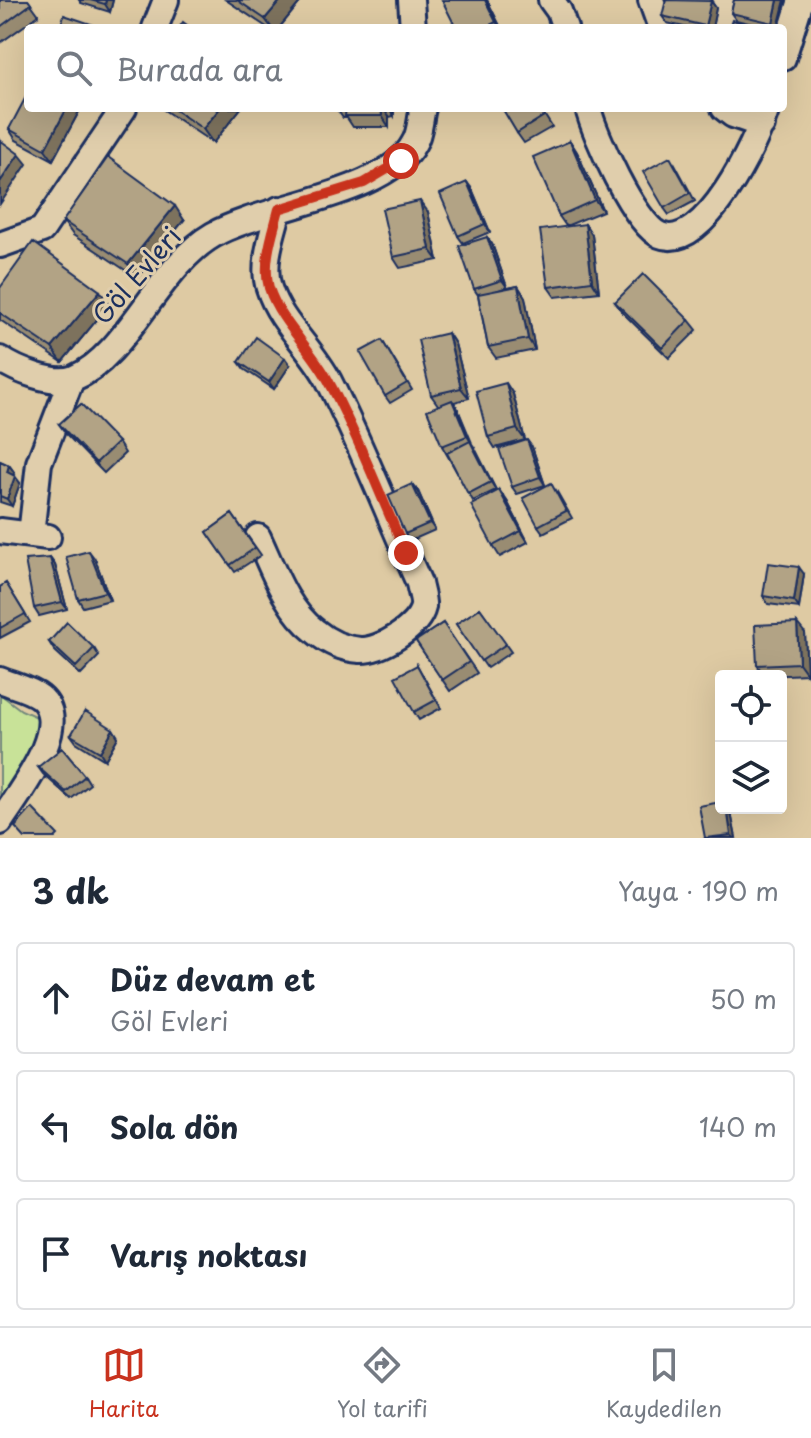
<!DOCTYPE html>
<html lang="tr">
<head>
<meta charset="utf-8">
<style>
	body { margin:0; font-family:"Playpen Sans",sans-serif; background:#f2f2f3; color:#1f2937 }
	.controls { position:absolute; right:24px; bottom:24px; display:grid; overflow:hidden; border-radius:8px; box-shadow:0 8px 32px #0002 }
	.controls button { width:72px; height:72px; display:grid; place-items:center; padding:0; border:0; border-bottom:2px solid #e0e1e3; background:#fff; color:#1f2937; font:40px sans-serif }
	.stop { position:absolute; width:24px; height:24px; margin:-18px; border:6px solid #c8321e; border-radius:50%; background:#fff }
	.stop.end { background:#c8321e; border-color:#fff; box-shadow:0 2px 8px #0008 }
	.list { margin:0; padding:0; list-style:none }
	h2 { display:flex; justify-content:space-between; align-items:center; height:104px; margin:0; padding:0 32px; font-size:34px }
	h2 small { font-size:26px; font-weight:400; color:#747a83 }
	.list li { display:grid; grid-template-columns:52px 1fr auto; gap:24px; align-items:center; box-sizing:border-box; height:112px; margin:0 16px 16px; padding:0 16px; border:2px solid #e0e1e3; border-radius:8px }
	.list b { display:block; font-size:30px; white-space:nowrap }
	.list p { margin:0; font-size:26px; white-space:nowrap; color:#747a83 }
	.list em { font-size:26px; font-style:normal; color:#747a83 }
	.icon { flex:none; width:44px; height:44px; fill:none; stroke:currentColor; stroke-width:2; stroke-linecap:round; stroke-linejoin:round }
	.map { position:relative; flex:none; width:811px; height:838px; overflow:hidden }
	.search { position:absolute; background:#fff; box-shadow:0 8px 32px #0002; left:24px; right:24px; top:24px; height:88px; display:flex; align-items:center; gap:20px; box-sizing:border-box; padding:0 28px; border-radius:8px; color:#747a83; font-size:30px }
	.sheet { height:488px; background:#fff }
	nav { display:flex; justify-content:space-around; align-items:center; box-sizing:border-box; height:112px; border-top:2px solid #e0e1e3; background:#fff; font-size:22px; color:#747a83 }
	nav a { display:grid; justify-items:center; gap:4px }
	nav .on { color:#c8321e }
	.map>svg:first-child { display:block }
	.green { fill:#c8e298; stroke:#72887b; stroke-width:2 }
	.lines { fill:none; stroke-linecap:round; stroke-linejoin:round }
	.minor-casing { stroke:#1b2f5e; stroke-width:30 }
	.minor { stroke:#e0ceac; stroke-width:24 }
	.wall { fill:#998c72; stroke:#1b2f5e; stroke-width:2 }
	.shaded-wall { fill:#7d725d; stroke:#1b2f5e; stroke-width:2 }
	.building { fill:#b2a385; stroke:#1b2f5e; stroke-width:2 }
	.route { stroke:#c8321e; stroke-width:10 }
	.labels { text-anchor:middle; stroke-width:6; stroke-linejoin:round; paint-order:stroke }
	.street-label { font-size:26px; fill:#1b2f5e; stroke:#e0ceac }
</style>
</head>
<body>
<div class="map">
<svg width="811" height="838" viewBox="0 0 811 838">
	<rect width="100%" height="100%" fill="#decaa3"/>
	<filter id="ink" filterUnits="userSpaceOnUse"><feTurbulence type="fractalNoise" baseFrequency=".0125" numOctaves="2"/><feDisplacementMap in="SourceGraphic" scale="16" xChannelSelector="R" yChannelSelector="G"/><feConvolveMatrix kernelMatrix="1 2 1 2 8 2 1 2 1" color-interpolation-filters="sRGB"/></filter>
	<g filter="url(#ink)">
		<path class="green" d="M0,694L21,710L48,722L0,805Z"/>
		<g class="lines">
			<g class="minor-casing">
				<path id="minor" d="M411,0L413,28
					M551,0L559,11L565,28
					M651,0L661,28
					M155,28L166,0
					M720,28L726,0
					M783,58L801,0
					M588,108C594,134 635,225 660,235C704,253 757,141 767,108
					M724,108L733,115L762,125
					M0,245L42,230L124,108
					M0,359C16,370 55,386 74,378C126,357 159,266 213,235C263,206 388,194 414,143C420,134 420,119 423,108
					M0,531L48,537
					M31,535L39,463L71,380
					M258,537C273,569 286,609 315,631C328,642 343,649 360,650C380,651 418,628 423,607C424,600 420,590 419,583C389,516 362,446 329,381C312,348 280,323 269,288C261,264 273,233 279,209
					M0,680C12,685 30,689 40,697C74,725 17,795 0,822"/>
			</g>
			<use href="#minor" class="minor"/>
		</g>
		<path class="wall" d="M0,0H28L39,15L0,43Z
			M79,0H113L110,12L81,3Z
			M226,0H302L279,28H268Z
			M487,0L501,28H456Z
			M734,0H785L778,28H769L736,20L731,13Z
			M711,1L716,8L712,28H688L667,23L662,16Z
			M28,108H81L53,160L16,140L9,129Z
			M161,108H241L213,143Z
			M336,108H394V116L389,117V127H353L347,118H343Z
			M540,108L552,127L524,143L517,133Z
			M570,141L577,152L603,211L566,226L559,216Z
			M675,164L695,201L669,215L664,208Z
			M472,189L490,232L463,243L458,236Z
			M428,212L438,260L400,268L393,257Z
			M184,220L137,278L73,235L63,221Z
			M585,224L592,235L599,292L555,297L548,287Z
			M487,237L492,244L507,287L496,291L518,286L525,297L535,350L496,358L488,347L478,295L474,289Z
			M0,288L109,305L62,362L0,320Z
			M615,302L689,320L697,330L669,358L623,313Z
			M448,333L455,344L469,398L454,402L457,407L471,443L496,490L473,501L442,446L438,405L431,395Z
			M382,340L412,390L390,403L385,396Z
			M239,362L290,365L274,389L244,369Z
			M513,394L525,440L495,448L488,437Z
			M59,424L118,442L125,453L104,473L67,435Z
			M532,447L545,485L517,494L512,487Z
			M0,461L9,465L14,472L13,475L20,483L12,506L0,502Z
			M412,484L418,491L435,530L410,541L405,534Z
			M499,490L507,501L528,542L500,557L493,546Z
			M556,490L572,518L543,533L538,526Z
			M232,514L261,555L235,572L207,532Z
			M50,558L55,565L67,609L39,616L34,608Z
			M95,559L110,600L83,607L78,599Z
			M804,574L799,608L768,604L763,596Z
			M6,583L30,622L0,638V587Z
			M480,608L511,652L487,668L456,624Z
			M443,623L477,673L450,691L416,641Z
			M805,633L807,674L765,676L757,665Z
			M49,642L94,648L99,656L81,675L54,650Z
			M417,665L441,708L419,720L414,712Z
			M113,729L118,737L105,760L76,742L71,735Z
			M38,767L85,776L90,784L71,799L43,774Z
			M730,808L736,838H705Z"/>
		<path class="shaded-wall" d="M106,0H113L110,12L105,4Z
			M281,0H302L279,28H272L265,19Z
			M485,0H487L501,28L496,22Z
			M778,0H785L778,28H776L773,23Z
			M711,1L716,8L712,28H707L705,26Z
			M67,108H81L53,160L45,149Z
			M220,108H241L213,143L203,129Z
			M381,108H383L389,117V127L382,116Z
			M389,108H394V116Z
			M570,141L577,152L603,211L595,200Z
			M19,154L27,164L0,204V182Z
			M467,182L472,189L490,232L485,224Z
			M420,201L428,212L438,260L430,249Z
			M175,206L184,220L137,278L128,264Z
			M585,224L592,235L599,292L592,281Z
			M487,237L492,244L507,287L502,280Z
			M518,286L525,297L535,350L528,339Z
			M100,291L109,305L62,362L52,348Z
			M448,333L455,344L469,398L461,388Z
			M285,358L290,365L274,389L269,382Z
			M506,383L513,394L525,440L517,429Z
			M452,400L457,407L472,443L467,436Z
			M527,440L532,447L545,485L540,477Z
			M470,441L475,448L496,490L491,482Z
			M9,465L14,472L12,479L7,472Z
			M15,476L20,483L12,506L7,499Z
			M412,484L418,491L435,530L430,523Z
			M499,490L507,501L528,542L521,531Z
			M89,551L95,559L110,600L105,592Z
			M50,558L55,565L67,609L62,602Z
			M799,567L804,574L799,608L794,601Z
			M797,623L805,633L807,674L799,663Z
			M113,729L118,737L105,760L100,752Z
			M727,808H730L736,838H734L731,835Z"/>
		<path class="building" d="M0,0H28L31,4L0,27Z
			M90,0H106L105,4Z
			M237,0H281L265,19Z
			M442,0H485L496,22L484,28H456Z
			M666,0L711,1L705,26L662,16Z
			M734,0H778L773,23L731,13Z
			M64,15L97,26L96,28H60Z
			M732,20L759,28H729Z
			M183,22L191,28H179Z
			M28,93V108H67L45,149L9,129Z
			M172,108H220L203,129Z
			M346,108H381L382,116H345Z
			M502,108H539L544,116L517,133Z
			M0,140L19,154L0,182Z
			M570,141L595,200L559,216L533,157Z
			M108,157L175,206L128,264L63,221Z
			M670,157L690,193L664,208L643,172Z
			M467,182L485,224L458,236L440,194Z
			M420,201L430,249L393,257L382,209Z
			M585,224L592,281L548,287L540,230Z
			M487,237L502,280L474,289L459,246Z
			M33,242L100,291L52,348L0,313V288Z
			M643,274L689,320L662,348L615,302Z
			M518,286L528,339L488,347L478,294Z
			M448,333L461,388L431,395L418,340Z
			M256,337L285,358L269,382L239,362Z
			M382,340L407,383L385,396L360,352Z
			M506,383L517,429L488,437L476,391Z
			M452,400L467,436L442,446L427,410Z
			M81,404L118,442L96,463L59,424Z
			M527,440L540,477L512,487L499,449Z
			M470,441L491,482L468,494L447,453Z
			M0,461L9,465L7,472L15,476L7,499L0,496Z
			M551,483L566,511L538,526L523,498Z
			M412,484L430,523L405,534L388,495Z
			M499,490L521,531L493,546L471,505Z
			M232,514L255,548L230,565L207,532Z
			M89,551L105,592L78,599L66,557Z
			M50,558L62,602L34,608L25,560Z
			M768,563L799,567L794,601L763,596Z
			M6,583L25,614L0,628V587Z
			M480,608L506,644L481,661L456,624Z
			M67,622L94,648L76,667L49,642Z
			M443,623L469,662L442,680L416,641Z
			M797,623L799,663L757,665L755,625Z
			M417,665L436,700L414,712L395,677Z
			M85,711L113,729L100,752L71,735Z
			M62,748L85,776L66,792L38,767Z
			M721,802V808H727L731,835L705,838L699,806Z
			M32,808L58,835L55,838H25L15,827Z"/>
	</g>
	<g class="lines" filter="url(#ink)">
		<path class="route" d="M401,161L364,183L279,209C273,233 262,263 269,288C280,322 311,348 328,380C358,435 380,496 406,553"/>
	</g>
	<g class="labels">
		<g class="street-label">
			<text transform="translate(137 276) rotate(-49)" y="9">Göl Evleri</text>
		</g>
	</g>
</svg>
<div class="controls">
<button><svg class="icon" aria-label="locate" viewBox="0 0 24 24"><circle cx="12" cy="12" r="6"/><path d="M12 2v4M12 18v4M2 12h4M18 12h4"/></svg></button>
<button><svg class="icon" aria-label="layers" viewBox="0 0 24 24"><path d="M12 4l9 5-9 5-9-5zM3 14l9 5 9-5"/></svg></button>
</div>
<div class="stop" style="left:401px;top:161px"></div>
<div class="stop end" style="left:406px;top:553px"></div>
<div class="search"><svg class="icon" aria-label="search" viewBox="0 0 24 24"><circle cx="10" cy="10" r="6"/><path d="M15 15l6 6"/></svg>Burada ara</div>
</div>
<section class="sheet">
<h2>3 dk<small>Yaya · 190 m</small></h2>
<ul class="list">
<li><svg class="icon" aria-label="ahead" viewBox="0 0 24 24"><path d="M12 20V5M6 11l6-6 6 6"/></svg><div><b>Düz devam et</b><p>Göl Evleri</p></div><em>50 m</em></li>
<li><svg class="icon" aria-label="left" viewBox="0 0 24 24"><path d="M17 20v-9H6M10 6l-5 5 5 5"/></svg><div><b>Sola dön</b></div><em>140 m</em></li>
<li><svg class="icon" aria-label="arrive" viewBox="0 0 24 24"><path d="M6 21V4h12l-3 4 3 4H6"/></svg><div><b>Varış noktası</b></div></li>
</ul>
</section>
<nav>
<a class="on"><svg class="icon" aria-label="map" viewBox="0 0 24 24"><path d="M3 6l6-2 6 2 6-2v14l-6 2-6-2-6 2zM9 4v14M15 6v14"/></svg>Harita</a>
<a><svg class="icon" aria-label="directions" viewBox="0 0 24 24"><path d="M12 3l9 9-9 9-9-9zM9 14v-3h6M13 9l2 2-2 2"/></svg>Yol tarifi</a>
<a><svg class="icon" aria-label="saved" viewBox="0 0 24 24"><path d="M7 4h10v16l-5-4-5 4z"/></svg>Kaydedilen</a>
</nav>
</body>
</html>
